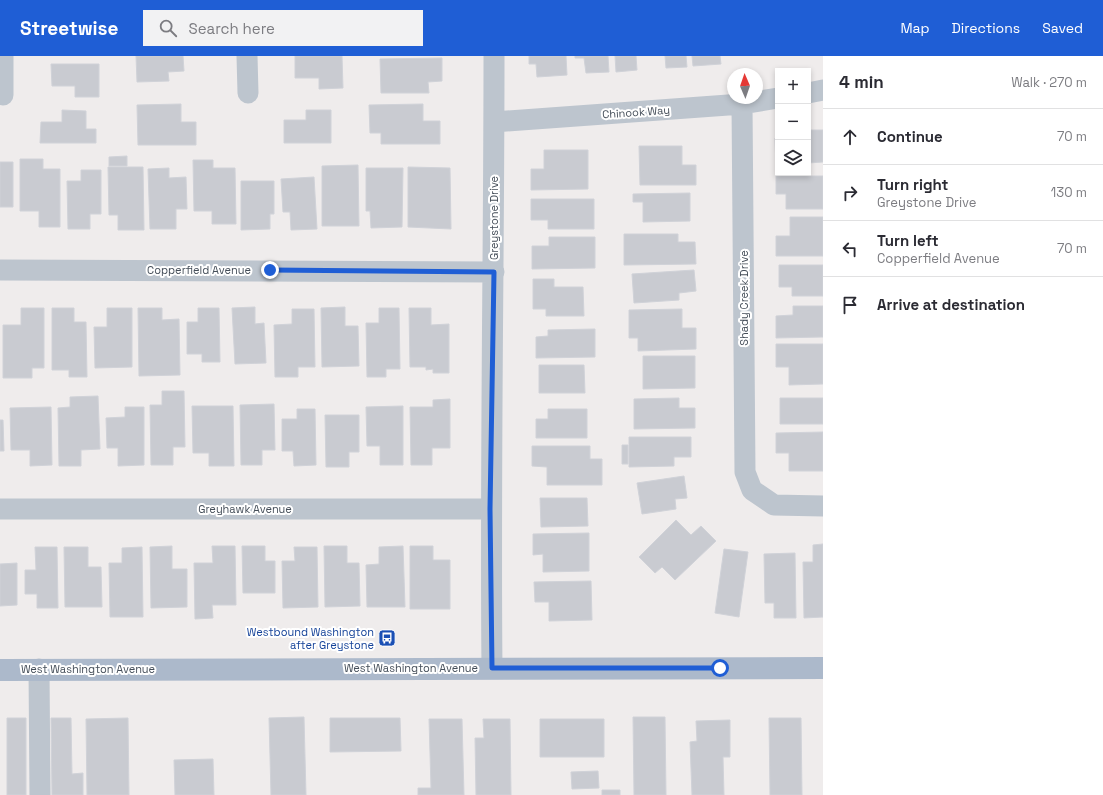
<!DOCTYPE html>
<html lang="en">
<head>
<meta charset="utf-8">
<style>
	body { margin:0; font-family:"Space Grotesk",sans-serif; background:#f2f2f3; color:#2b2b33 }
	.controls { position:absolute; right:12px; top:12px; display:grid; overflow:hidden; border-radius:0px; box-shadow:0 2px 6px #0003 }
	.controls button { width:36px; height:36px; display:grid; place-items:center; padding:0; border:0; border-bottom:1px solid #e1e1e2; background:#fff; color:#2b2b33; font:20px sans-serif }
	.compass { position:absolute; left:727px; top:12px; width:36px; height:36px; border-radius:50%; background:#fff; box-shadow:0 2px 6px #0003; rotate:358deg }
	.stop { position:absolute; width:12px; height:12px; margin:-9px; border:3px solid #1f5ed5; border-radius:50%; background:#fff }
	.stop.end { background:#1f5ed5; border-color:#fff; box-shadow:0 1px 4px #0008 }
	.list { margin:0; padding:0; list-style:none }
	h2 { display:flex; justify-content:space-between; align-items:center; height:52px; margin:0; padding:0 16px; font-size:17px }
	h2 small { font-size:13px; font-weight:400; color:#7c7c81 }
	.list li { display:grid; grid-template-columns:26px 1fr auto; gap:12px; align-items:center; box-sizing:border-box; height:56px; padding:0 16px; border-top:1px solid #e1e1e2 }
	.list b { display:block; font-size:15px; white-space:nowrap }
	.list p { margin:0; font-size:13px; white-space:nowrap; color:#7c7c81 }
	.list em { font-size:13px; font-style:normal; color:#7c7c81 }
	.icon { flex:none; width:22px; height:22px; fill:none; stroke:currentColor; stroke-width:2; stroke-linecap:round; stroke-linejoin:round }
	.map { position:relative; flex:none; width:823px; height:739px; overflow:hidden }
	header { display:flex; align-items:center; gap:24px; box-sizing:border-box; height:56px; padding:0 20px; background:#1f5ed5; color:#fff }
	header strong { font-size:19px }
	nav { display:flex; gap:22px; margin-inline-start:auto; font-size:14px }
	.search { width:280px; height:36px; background:#f2f2f3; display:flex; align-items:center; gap:10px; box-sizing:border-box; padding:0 14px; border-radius:0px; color:#7c7c81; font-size:15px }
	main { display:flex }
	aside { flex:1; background:#fff }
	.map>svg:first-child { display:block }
	.building { fill:#c9cbd1; stroke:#d0d2d8 }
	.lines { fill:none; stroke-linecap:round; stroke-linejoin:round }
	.minor { stroke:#bdc5ce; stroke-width:21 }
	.major { stroke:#acb9cb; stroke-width:22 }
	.route { stroke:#1f5ed5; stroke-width:5 }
	.labels { text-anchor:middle; stroke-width:4; stroke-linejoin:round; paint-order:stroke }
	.street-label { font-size:11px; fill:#454e59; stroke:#fff }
	.transit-label { font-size:11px; fill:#164399; stroke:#fff; text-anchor:end }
</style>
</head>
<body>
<header>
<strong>Streetwise</strong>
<div class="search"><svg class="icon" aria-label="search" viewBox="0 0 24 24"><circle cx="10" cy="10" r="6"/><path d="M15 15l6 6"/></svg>Search here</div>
<nav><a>Map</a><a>Directions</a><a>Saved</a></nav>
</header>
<main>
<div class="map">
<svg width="823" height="739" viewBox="0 0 823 739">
	<rect width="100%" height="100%" fill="#efecec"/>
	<path class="building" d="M136,0H183L184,15L168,16L169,25L137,26Z
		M295,0H342L343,32L319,33V22H295Z
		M529,0H566L567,19L537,21L536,8H529Z
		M575,0H608L609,16L586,17L584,2H575Z
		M615,0H636L637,14L616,16Z
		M665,0H686L687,11L666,12Z
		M692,0H720L721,8L693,10Z
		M442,2V25L428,26L429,37H381L380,3Z
		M51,8H99V41H75V30H52Z
		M181,48V66H196V89H138L137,49Z
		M423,48V65H440V88H381V77H370L369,49Z
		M62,54L86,55V73H96V87H40L41,66H62Z
		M306,54H331V87H284V64H306Z
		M808,74H823V106L808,107Z
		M775,82H778V113H776Z
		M639,90H682V109H696V129H640Z
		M544,94H588V133L531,134V113H544Z
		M127,100V110H109V101Z
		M20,103H43V113H60V171H39V155H20Z
		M193,104H213V112H235L236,168H212V155H194Z
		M0,106H13V151H0Z
		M358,109L359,170H322V110Z
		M108,111H143L144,174H118V159H109Z
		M408,111L450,112L451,173L408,171Z
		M169,112V122L186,121L187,153H176V173H150L148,113Z
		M366,112H403L402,171L371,172L370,155H366Z
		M81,114H101V158H90V173H68L67,125H81Z
		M776,120H823V153H786V138H776Z
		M314,121L317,173L291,174L290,156H283L281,123Z
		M241,125H274V158H270V173L241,174Z
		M690,137V165L643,166V146H633V138Z
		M531,143H594V173H548V164H531Z
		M790,161H823V200H776V180H790Z
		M624,178H678V186H695L696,208L624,209Z
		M549,181H595V212L532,213V190H549Z
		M779,209H823V240H792V231H779Z
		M694,214L696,235L679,237V244L634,247L632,218Z
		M533,223H554V231H583L584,260H546V253H533Z
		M793,250H823V281L776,282V260L793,259Z
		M255,251V268L264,267L266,307L235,308L232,252Z
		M345,251V270H358L359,310L322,311L321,252Z
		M21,252H44V312H32V322H3V269H21Z
		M52,252H74V266H86L87,321H69V314H52Z
		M107,252H132V311L95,312L94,271H107Z
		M138,252H162V264L179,263L180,319L139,320Z
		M198,252H219L220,306H202V298H187V266H198Z
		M379,252H399L400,313H386V321H367L366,267H379Z
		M409,252H431V269L449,268V317H433V313L426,314V311H410Z
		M292,253H314L315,311H298V321H275L274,269L292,268Z
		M682,253V272H696V293L638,295V282H629V254Z
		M595,273V301L536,302V281L548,280V274Z
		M776,288H823V328L789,329V311H776Z
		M643,300H695V332L643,333Z
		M539,309H584L585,337H539Z
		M162,335H184L185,391H173V409H151L150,349H162Z
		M98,340L100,393L81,394V410H59L58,352L70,351V341Z
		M679,342V352H695V372L634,373V343Z
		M780,342H823V368H780Z
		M450,343V392H432V409H411L410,351H433V344Z
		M274,348L275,394H262V409H241L240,349Z
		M192,350H233L234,410H209V397H193Z
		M403,350V409H380V390H367L366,351Z
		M51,351L52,409L30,410V394H11L10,352Z
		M125,351H144V409L118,410V392H107L106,362L125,361Z
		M297,353H315L316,409L294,410L293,395H282V363H297Z
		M548,353H587V382H536V363H548Z
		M325,359H359V396H349V411H326Z
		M0,364H3L4,395H0Z
		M823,376V415H789V397H776V377Z
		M629,381H691V401H674V410L629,411Z
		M622,389H628V408H622Z
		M532,390H590V403H602V429H547V411L532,410Z
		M684,420L687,442L675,443L676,453L642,458L637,427Z
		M540,442H587L588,470L541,471Z
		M676,464L691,479L701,470L716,485L675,524L662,511L655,517L639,501Z
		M589,477V515L543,516V498L533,499V478Z
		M823,488V561L804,562L803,506H813V489Z
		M172,490V513H187V551L151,552L150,491Z
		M212,490H235L236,549H212L213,562L195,563L194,507H213Z
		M242,490H265V505H275V537H243Z
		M324,490H347V507H359L360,550L325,551Z
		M403,490L405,551H367L366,509L379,508V491Z
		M410,490H433V504H450V553H410Z
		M35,491H57L58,552H37V538H25V514H36Z
		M64,491H88V511H101L102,551H65Z
		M142,491L143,561H110L109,507H122V492Z
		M294,491H317L318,551L283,552L282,505H295Z
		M724,493L748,496L739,561L715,557Z
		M795,497L796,562H774V547H765L764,498Z
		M17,507V549L0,550V508Z
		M591,525L592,564L549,565V546H535L534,526Z
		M304,661L306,739H271L269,662Z
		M633,661H665L666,739H634Z
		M7,662H26V739H7Z
		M51,662H71L72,718L83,717V739H52Z
		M128,662L129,739H87L86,663Z
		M330,662H400L401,695L330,696Z
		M769,662H801L802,739H770Z
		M429,663H462L464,739H418V732H431Z
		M483,663H510L511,739H476L475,682H484Z
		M540,663H604V701H540Z
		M730,664V701H723L724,739H692L690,686L697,685L696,665Z
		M213,703L214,739H175L174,704Z
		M598,715L599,732L572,733L571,716Z
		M602,734H620V739H602Z"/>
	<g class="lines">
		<path class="minor" d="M3,0V39
			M247,0L248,37
			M808,37L823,34
			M742,48L745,416L752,434L774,449L823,450
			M494,66L742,48L778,42
			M0,214L494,216
			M0,453H491
			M492,612C490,408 494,204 494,0
			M39,613L40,739"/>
		<path class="major" d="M0,614L823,612"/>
	</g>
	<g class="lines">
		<path class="route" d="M270,214L494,216L490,453L492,612H720"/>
	</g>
	<defs>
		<g id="bus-square" transform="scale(0.9)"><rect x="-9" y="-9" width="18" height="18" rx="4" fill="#1a4fb4" stroke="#fff"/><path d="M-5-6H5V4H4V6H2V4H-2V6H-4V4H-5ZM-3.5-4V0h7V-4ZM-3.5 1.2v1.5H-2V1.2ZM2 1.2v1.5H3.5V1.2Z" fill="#fff"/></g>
	</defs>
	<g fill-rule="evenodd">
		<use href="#bus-square" x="387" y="582"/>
	</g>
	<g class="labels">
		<g class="street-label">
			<text transform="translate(636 56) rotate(-4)" y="4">Chinook Way</text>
			<text transform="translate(494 162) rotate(-90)" y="4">Greystone Drive</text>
			<text x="199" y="218">Copperfield Avenue</text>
			<text transform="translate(744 242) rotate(-90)" y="4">Shady Creek Drive</text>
			<text x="245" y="457">Greyhawk Avenue</text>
			<text x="411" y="616">West Washington Avenue</text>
			<text x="88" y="617">West Washington Avenue</text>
		</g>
		<g class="transit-label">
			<text x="374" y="580">Westbound Washington<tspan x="374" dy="13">after Greystone</tspan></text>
		</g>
	</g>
</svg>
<div class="controls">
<button>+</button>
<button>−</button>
<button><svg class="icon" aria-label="layers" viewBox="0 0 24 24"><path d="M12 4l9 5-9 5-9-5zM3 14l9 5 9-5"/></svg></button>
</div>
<svg class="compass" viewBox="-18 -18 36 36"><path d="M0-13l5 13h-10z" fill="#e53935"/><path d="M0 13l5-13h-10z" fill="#7c7c81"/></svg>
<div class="stop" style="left:720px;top:612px"></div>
<div class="stop end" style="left:270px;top:214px"></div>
</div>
<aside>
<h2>4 min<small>Walk · 270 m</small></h2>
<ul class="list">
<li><svg class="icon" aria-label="ahead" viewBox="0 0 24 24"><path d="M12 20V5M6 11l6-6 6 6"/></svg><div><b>Continue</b></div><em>70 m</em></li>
<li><svg class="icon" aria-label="right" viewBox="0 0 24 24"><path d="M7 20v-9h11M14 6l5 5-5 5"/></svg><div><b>Turn right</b><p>Greystone Drive</p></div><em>130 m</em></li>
<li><svg class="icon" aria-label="left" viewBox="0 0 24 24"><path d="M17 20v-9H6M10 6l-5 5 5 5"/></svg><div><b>Turn left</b><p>Copperfield Avenue</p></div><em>70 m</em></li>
<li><svg class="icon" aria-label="arrive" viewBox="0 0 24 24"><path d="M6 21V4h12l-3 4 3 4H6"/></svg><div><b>Arrive at destination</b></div></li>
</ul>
</aside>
</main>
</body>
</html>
